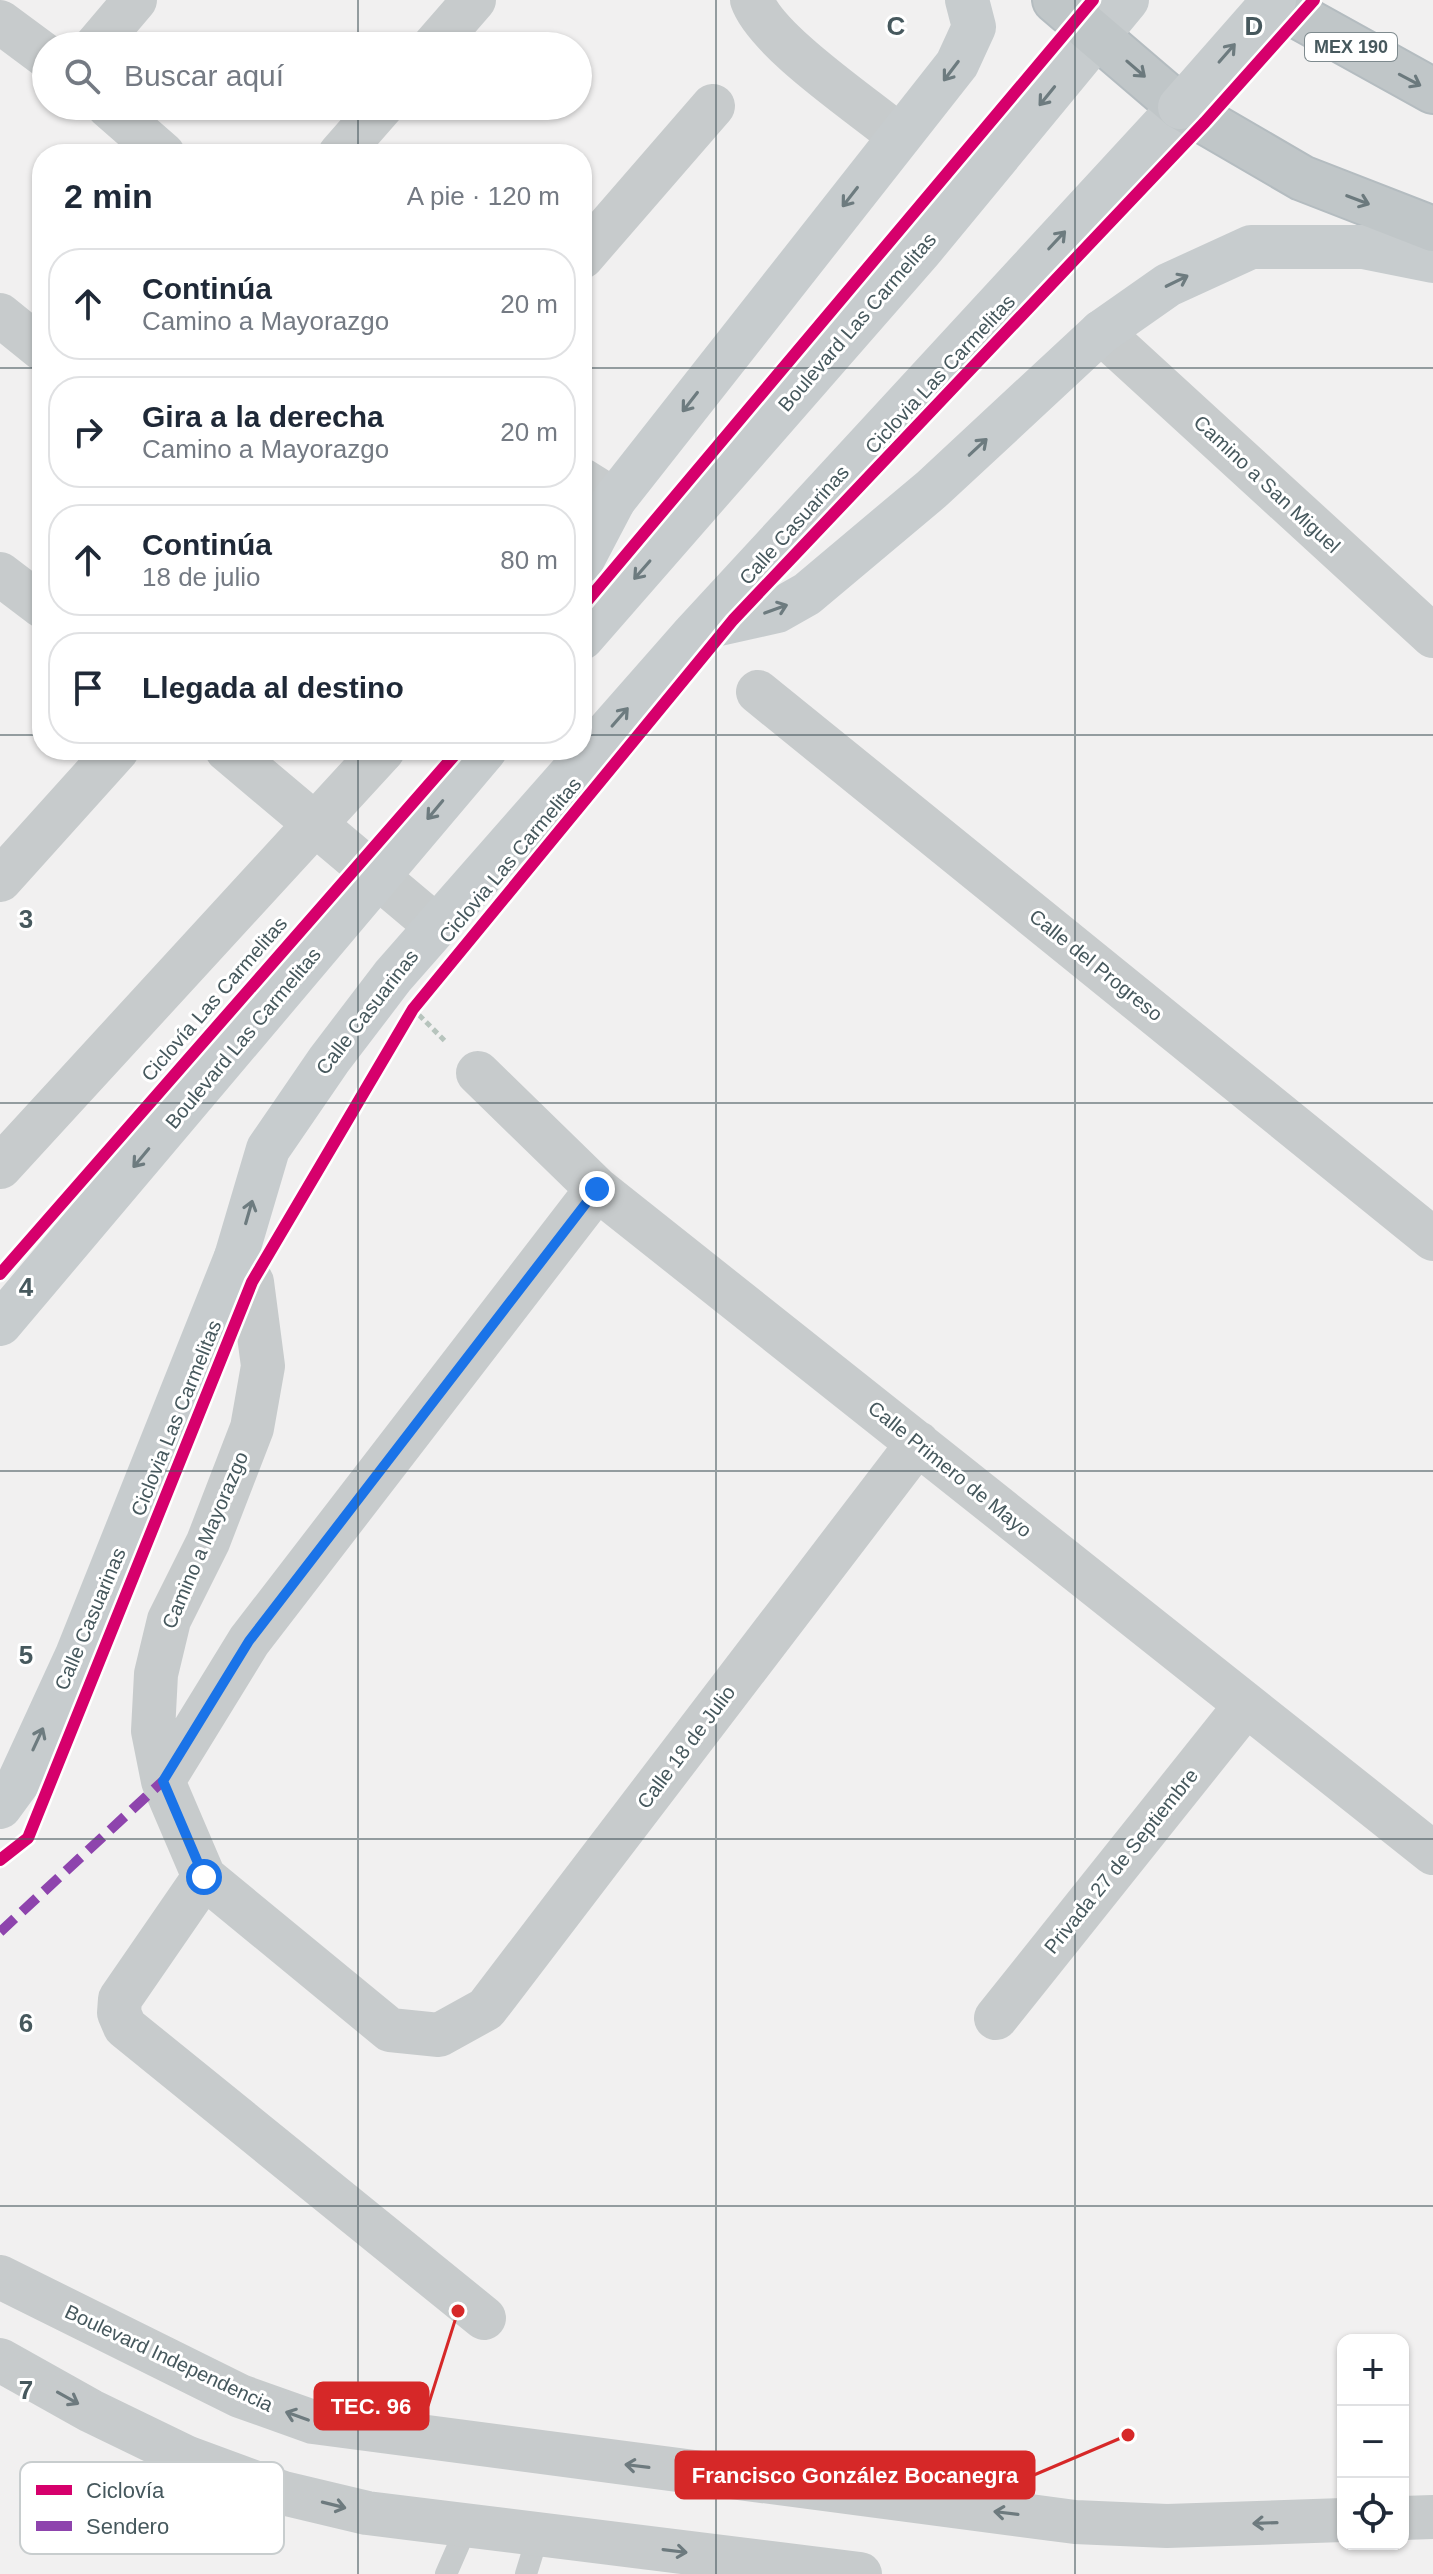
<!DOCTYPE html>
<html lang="es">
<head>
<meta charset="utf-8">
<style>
	body { margin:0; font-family:Arial,sans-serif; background:#f6f6f7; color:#1f2937 }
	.controls { position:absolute; right:24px; bottom:24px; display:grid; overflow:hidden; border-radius:16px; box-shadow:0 2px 6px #0004 }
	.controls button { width:72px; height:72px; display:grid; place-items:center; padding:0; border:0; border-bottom:2px solid #e0e1e3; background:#fff; color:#1f2937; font:40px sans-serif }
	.stop { position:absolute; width:24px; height:24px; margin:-18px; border:6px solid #1a73e8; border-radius:50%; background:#fff }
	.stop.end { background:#1a73e8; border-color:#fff; box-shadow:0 2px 8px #0008 }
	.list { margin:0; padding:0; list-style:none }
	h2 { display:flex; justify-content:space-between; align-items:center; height:104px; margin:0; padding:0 32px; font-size:34px }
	h2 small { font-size:26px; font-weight:400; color:#747a83 }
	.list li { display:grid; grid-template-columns:52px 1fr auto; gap:24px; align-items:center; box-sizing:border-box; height:112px; margin:0 16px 16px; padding:0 16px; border:2px solid #e0e1e3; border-radius:32px }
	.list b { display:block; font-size:30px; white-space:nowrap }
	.list p { margin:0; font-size:26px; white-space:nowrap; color:#747a83 }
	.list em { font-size:26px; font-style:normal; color:#747a83 }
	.icon { flex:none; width:44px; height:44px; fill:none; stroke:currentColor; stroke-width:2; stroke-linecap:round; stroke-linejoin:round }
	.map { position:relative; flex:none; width:1433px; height:2574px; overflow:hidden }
	.search { position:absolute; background:#fff; box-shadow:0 2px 6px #0004; left:32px; top:32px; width:560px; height:88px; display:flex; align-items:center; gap:20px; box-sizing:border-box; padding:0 28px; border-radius:44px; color:#747a83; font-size:30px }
	.panel { position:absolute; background:#fff; box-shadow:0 2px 6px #0004; left:32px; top:144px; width:560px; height:616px; border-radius:32px }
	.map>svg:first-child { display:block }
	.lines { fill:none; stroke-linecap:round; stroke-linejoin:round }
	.trunk-casing { stroke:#b4bcc0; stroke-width:48 }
	.path { stroke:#b7c4bd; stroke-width:5; stroke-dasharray:6 4; stroke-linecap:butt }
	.service { stroke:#c7cbcc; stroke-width:22 }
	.minor { stroke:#c7cbcc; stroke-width:44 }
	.secondary { stroke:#c7ccce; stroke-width:44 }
	.trunk { stroke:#c0c6c8; stroke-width:44 }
	.secondary-bridge { stroke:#c7ccce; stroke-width:44 }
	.quiet { stroke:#8e44ad; stroke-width:10; stroke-dasharray:20 10; stroke-linecap:butt }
	.cycleway-casing { stroke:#fff; stroke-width:17 }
	.cycleway { stroke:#d6006c; stroke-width:12 }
	.oneway { stroke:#6d7b7f }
	.oneway2 { stroke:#6b797d }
	.oneway3 { stroke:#6d7a7e }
	.route { stroke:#1a73e8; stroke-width:10 }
	.grid { fill:none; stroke:#46585d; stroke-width:2; stroke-opacity:0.55 }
	.labels { text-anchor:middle; stroke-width:6; stroke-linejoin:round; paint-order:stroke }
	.shield { fill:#fff; stroke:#7e8a8e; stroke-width:2 }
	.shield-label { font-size:18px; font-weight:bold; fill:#46585d }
	.street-label { font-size:20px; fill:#46585d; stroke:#fff }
	.key { fill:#fff; stroke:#c8cdce; stroke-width:2 }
	.key-label { font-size:22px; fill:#46585d }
	.grid-label { font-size:26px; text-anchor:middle; font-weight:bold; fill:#46585d; stroke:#fff; stroke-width:6; stroke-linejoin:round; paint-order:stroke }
	.leader { fill:none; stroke:#d62828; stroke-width:3 }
	.callout-dot { fill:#d62828; stroke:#fff; stroke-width:3 }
	.callout { fill:#d62828; stroke:#d62828; stroke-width:3 }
	.callout-label { font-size:22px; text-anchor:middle; font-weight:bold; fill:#fff }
</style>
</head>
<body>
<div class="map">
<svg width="1433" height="2574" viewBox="0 0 1433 2574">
	<rect width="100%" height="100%" fill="#f1f0f0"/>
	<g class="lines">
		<g class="trunk-casing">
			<path id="trunk" d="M1055,0L1180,107L1302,178L1433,229
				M1269,0L1433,91"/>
		</g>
		<path class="path" d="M419,1015L446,1042"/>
		<path class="service" d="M446,2574L467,2526
			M526,2574L538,2535"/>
		<path class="minor" d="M752,0C766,41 862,105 898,135
			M0,22L46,56
			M96,46L135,0
			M434,46L474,0
			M108,106L163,154
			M340,154L382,106
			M582,257L713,106
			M0,315L42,349
			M1101,332L1433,636
			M582,480L614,500L589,527
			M0,574L42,606
			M758,692L1433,1239
			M227,750L436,926
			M0,880L117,750
			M478,1073L597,1189L1433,1853
			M0,1167L383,750
			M236,1257L252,1282L263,1366L252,1428L208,1542L169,1620L156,1674L153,1731L163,1781L204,1877L390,2030L439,2035L486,2009L918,1443
			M163,1781L249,1641L597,1189
			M204,1877L120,1999L119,2013L125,2027L484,2318
			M996,2018L1246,1705
			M0,2277L240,2396L313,2422L1075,2522L1167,2526L1343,2520
			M0,2360L91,2411L188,2458L283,2493L367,2513L860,2574
			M1403,2518L1433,2517"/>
		<path class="secondary" d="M582,561L614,500L957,64L974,27L967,0
			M701,628L777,611L807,594L932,489L1101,332L1168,285L1251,247H1363L1433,261
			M582,638L921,250L1127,0
			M0,1324L485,750
			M0,1807L19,1781L77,1655L236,1257L268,1149L329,1060L393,976L691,637L1180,107"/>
		<use href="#trunk" class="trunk"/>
		<path class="secondary-bridge" d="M1180,107L1274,0"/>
		<path class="quiet" d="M0,1932L163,1781"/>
		<g class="cycleway-casing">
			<path id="cycleway" d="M582,607L1093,0
				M0,1274L459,750
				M0,1860L28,1838L252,1282L413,1009L733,620L1205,122L1314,0"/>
		</g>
		<use href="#cycleway" class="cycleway"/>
	</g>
	<defs><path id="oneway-shaft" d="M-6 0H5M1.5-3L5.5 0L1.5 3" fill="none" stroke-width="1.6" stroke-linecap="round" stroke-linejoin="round" transform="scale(2)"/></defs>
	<g class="oneway">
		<use href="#oneway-shaft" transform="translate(1227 53) rotate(-49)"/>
		<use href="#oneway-shaft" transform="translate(951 71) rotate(127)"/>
		<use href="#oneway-shaft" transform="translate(1047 96) rotate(129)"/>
		<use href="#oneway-shaft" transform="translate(850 197) rotate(128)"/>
		<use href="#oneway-shaft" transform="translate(1057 240) rotate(-47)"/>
		<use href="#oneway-shaft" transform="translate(1177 281) rotate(-26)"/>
		<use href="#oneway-shaft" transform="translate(690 402) rotate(128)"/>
		<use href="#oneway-shaft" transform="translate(978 447) rotate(-43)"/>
		<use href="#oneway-shaft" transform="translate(642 570) rotate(131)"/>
		<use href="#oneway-shaft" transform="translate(776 609) rotate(-20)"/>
		<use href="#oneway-shaft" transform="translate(620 717) rotate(-49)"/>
		<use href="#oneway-shaft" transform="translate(435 810) rotate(130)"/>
		<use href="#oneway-shaft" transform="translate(141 1158) rotate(130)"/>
		<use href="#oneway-shaft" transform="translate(249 1212) rotate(-74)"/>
		<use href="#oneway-shaft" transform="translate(38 1739) rotate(-65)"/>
	</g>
	<g class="oneway2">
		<use href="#oneway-shaft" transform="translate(1136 69) rotate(41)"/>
		<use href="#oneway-shaft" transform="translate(1410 80) rotate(28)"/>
		<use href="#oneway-shaft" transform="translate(1358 200) rotate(21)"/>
	</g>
	<g class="oneway3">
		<use href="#oneway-shaft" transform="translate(68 2398) rotate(29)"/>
		<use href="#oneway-shaft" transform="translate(297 2416) rotate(-160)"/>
		<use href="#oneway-shaft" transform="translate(637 2466) rotate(-173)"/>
		<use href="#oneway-shaft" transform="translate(334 2505) rotate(14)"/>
		<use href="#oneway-shaft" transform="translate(1006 2513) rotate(-173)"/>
		<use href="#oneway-shaft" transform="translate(1265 2523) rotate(178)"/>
		<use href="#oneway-shaft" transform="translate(675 2551) rotate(7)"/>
	</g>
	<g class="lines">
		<path class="route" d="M204,1877L163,1781L249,1641L597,1189"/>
	</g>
	<path class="grid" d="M358,0V46M716,0V2574M1075,0V2574M358,106V154M0,368H42M582,368H1433M0,735H42M582,735H1433M358,750V2574M0,1103H1433M0,1471H1433M0,1839H1433M0,2206H1433"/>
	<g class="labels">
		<rect class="shield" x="1305" y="33" width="92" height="28" rx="6"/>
		<g class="shield-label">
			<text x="1351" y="53">MEX 190</text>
		</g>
		<g class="street-label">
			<text transform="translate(857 322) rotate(-49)" y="7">Boulevard Las Carmelitas</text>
			<text transform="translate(940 374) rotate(-47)" y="7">Ciclovia Las Carmelitas</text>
			<text transform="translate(1267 484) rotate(43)" y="7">Camino a San Miguel</text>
			<text transform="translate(794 525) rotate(-48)" y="7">Calle Casuarinas</text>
			<text transform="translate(510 860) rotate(-50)" y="7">Ciclovia Las Carmelitas</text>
			<text transform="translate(1096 965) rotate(39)" y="7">Calle del Progreso</text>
			<text transform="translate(214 999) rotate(-49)" y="7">Ciclovía Las Carmelitas</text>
			<text transform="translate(367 1012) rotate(-52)" y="7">Calle Casuarinas</text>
			<text transform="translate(243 1038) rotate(-50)" y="7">Boulevard Las Carmelitas</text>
			<text transform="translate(176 1418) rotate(-68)" y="7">Ciclovia Las Carmelitas</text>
			<text transform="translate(950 1469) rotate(39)" y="7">Calle Primero de Mayo</text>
			<text transform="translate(205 1540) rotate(-67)" y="7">Camino a Mayorazgo</text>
			<text transform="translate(90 1619) rotate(-67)" y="7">Calle Casuarinas</text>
			<text transform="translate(686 1747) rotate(-53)" y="7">Calle 18 de Julio</text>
			<text transform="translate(1121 1861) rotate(-51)" y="7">Privada 27 de Septiembre</text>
			<text transform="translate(169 2358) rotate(25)" y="7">Boulevard Independencia</text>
		</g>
	</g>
	<rect x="20" y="2462" width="264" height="92" rx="12" class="key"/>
	<rect x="36" y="2485" width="36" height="10" fill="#d6006c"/>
	<rect x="36" y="2521" width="36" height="10" fill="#8e44ad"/>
	<g class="key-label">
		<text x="86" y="2498">Ciclovía</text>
		<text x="86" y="2534">Sendero</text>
	</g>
	<g class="grid-label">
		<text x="896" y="35">C</text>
		<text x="1254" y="35">D</text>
		<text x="26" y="928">3</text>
		<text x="26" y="1296">4</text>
		<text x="26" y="1664">5</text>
		<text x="26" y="2032">6</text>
		<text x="26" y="2399">7</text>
	</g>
	<path class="leader" d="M458 2311L428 2406M1128 2435L1034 2475"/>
	<g class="callout-dot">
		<circle cx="458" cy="2311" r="8"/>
		<circle cx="1128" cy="2435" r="8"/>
	</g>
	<g class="callout">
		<rect x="315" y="2383" width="113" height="46" rx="8"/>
		<rect x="676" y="2452" width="358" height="46" rx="8"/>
	</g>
	<g class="callout-label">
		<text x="371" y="2414">TEC. 96</text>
		<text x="855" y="2483">Francisco González Bocanegra</text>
	</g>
</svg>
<div class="controls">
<button>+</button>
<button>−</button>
<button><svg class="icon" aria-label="locate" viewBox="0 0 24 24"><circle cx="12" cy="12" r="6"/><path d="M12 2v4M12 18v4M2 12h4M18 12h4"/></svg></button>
</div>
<div class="stop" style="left:204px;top:1877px"></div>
<div class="stop end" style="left:597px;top:1189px"></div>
<div class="search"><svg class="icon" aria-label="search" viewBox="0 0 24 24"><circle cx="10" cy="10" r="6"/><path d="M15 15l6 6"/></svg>Buscar aquí</div>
<section class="panel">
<h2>2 min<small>A pie · 120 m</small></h2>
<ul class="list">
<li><svg class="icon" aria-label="ahead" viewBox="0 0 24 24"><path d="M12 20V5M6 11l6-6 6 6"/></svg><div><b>Continúa</b><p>Camino a Mayorazgo</p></div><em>20 m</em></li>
<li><svg class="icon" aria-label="right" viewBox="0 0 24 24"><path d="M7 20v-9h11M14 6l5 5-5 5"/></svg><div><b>Gira a la derecha</b><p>Camino a Mayorazgo</p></div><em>20 m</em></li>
<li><svg class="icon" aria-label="ahead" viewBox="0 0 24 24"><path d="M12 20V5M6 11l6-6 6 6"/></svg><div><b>Continúa</b><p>18 de julio</p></div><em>80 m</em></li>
<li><svg class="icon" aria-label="arrive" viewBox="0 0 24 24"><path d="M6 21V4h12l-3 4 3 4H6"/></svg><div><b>Llegada al destino</b></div></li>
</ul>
</section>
</div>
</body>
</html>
